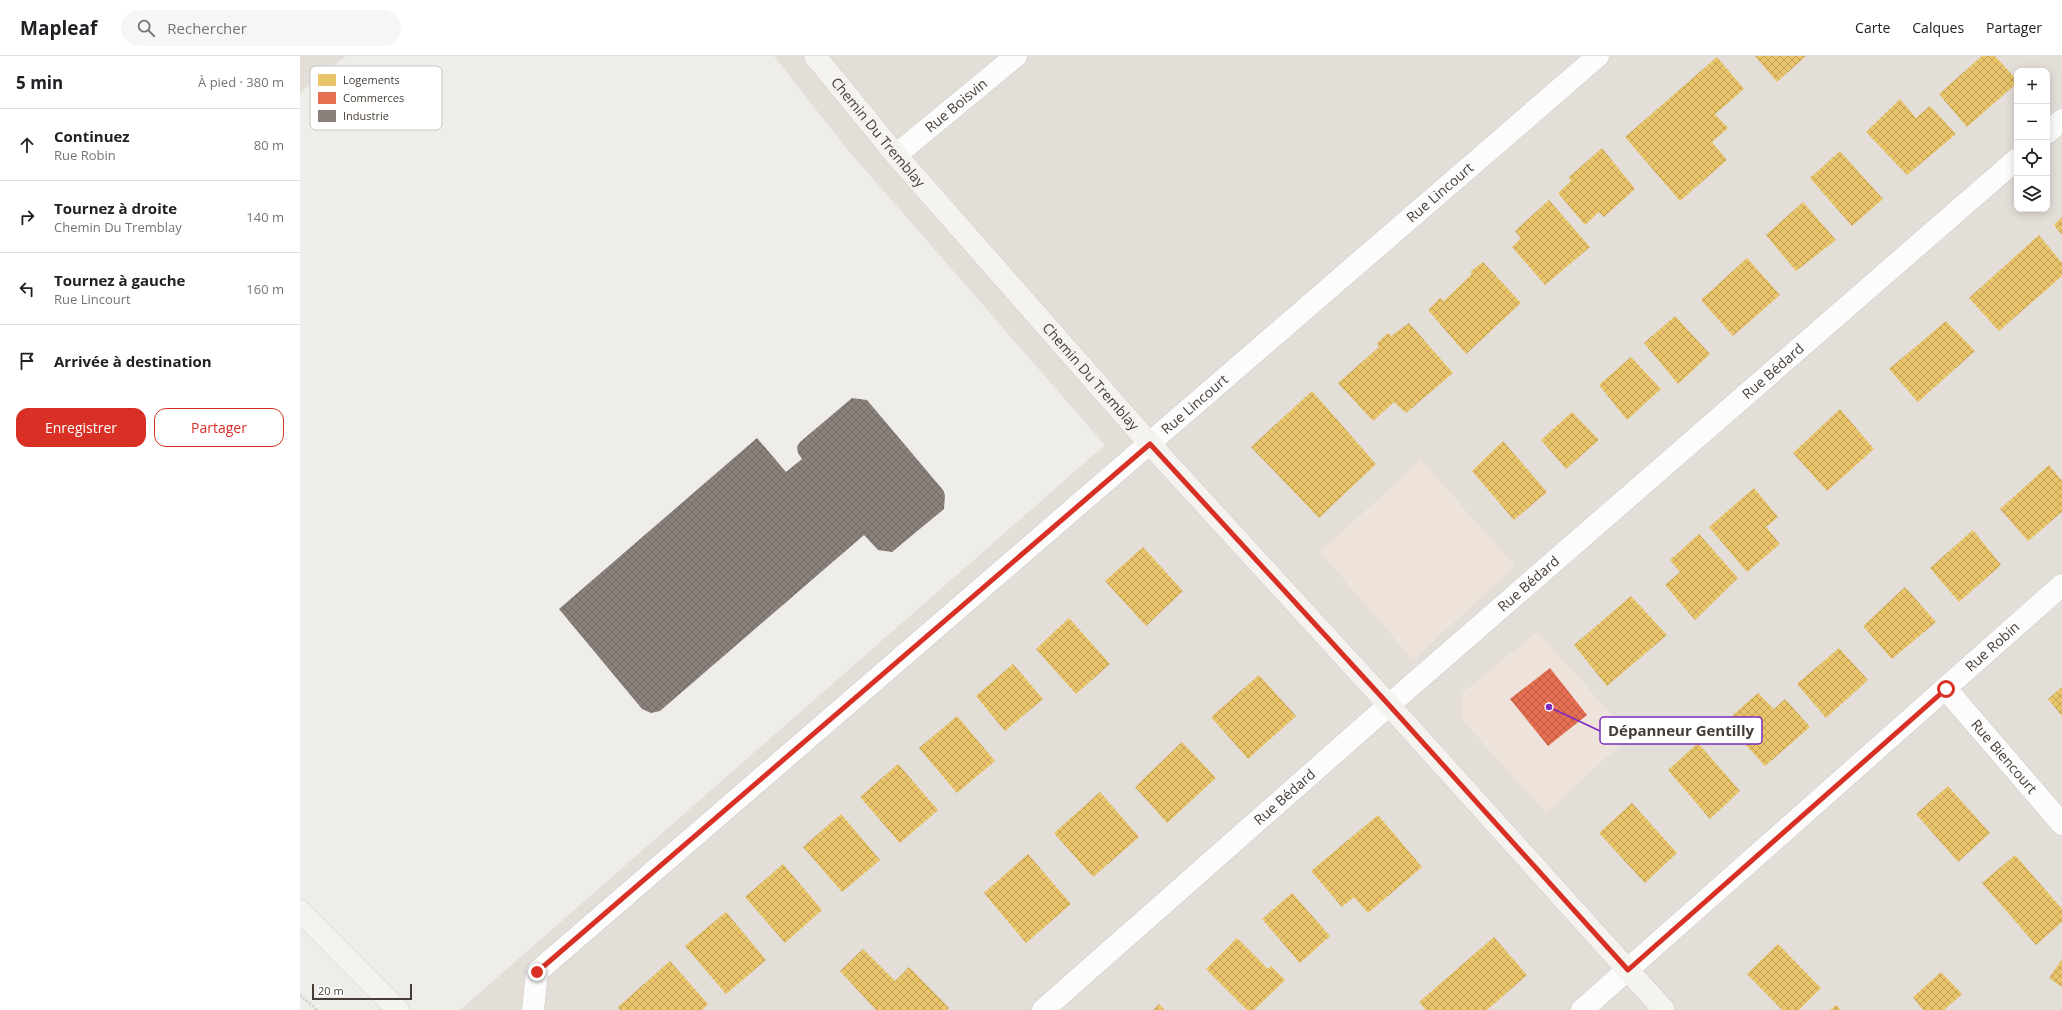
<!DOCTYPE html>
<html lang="fr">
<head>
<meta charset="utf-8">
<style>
	body { margin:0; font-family:"Open Sans",sans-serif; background:#f6f6f6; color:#202124 }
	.controls { position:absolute; right:12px; top:12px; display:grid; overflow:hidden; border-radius:8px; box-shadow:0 2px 10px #0003 }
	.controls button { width:36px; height:36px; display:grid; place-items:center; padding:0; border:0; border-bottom:1px solid #e0e0e0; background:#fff; color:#202124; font:20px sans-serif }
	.scale { position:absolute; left:12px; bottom:10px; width:100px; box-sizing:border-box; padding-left:4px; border:2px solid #453d36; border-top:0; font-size:11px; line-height:14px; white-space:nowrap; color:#453d36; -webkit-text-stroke:3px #fff; paint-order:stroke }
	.stop { position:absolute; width:12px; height:12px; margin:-9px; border:3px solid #d93025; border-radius:50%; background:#fff }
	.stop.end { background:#d93025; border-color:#fff; box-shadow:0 1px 4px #0008 }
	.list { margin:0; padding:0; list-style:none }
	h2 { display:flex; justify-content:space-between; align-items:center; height:52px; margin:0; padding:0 16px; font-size:17px }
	h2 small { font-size:13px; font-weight:400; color:#757577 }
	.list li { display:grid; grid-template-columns:26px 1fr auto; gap:12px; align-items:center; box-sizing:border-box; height:72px; padding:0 16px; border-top:1px solid #e0e0e0 }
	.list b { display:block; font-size:15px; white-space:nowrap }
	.list p { margin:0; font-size:13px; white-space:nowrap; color:#757577 }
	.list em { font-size:13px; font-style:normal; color:#757577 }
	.actions { display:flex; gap:8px; padding:12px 16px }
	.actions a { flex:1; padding:9px 0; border:1px solid #d93025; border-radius:12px; text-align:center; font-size:14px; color:#d93025 }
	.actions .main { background:#d93025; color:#fff }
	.icon { flex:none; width:22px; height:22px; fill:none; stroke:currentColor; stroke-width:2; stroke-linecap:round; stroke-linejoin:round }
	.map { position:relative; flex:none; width:1762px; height:954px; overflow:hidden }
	header { display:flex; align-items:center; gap:24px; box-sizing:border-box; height:56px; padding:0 20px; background:#fff; border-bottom:1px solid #e0e0e0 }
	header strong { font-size:19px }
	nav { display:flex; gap:22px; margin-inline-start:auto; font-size:14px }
	.search { width:280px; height:36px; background:#f6f6f6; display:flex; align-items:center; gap:10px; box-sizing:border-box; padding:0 14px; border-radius:22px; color:#757577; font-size:15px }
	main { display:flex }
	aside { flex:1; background:#fff }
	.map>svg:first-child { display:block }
	.residential { fill:#e3ded7; fill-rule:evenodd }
	.commercial { fill:#eee3da }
	.homes { fill:url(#homes-cross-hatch) }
	.shops { fill:url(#shops-cross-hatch) }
	.industry { fill:url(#industry-cross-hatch) }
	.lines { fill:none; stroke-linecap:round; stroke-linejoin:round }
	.street-casing { stroke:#ccc9c6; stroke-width:23 }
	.secondary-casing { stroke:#cfcac3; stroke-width:23 }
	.path { stroke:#d0cdcb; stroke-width:2.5; stroke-dasharray:2 2; stroke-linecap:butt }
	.street { stroke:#fdfcfc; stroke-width:22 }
	.secondary { stroke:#f5f3ef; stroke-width:22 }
	.route { stroke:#d93025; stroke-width:5 }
	.labels { text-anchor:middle; stroke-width:4; stroke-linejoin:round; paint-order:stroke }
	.street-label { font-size:14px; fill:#453d36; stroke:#fff }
	.key { fill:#fff; stroke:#c7c5c3; stroke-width:1 }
	.key-label { font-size:11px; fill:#453d36 }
	.leader { fill:none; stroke:#7b2cbf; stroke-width:1.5 }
	.callout-dot { fill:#7b2cbf; stroke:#fff; stroke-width:1.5 }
	.callout { fill:#fff; stroke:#7b2cbf; stroke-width:1.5 }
	.callout-label { font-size:15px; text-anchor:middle; font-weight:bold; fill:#453d36 }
</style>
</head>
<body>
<header>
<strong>Mapleaf</strong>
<div class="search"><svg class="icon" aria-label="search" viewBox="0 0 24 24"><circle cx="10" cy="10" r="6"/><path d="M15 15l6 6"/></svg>Rechercher</div>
<nav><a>Carte</a><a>Calques</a><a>Partager</a></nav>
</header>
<main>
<aside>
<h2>5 min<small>À pied · 380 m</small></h2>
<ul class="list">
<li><svg class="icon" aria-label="ahead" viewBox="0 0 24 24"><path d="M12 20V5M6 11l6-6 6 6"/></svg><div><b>Continuez</b><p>Rue Robin</p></div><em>80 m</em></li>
<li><svg class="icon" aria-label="right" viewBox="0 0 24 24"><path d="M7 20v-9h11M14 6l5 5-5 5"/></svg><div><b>Tournez à droite</b><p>Chemin Du Tremblay</p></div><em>140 m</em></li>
<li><svg class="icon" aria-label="left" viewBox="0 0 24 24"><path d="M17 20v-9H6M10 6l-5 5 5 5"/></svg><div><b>Tournez à gauche</b><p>Rue Lincourt</p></div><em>160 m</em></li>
<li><svg class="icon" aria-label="arrive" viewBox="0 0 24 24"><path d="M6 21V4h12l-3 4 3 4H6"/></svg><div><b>Arrivée à destination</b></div></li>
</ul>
<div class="actions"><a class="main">Enregistrer</a><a>Partager</a></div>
</aside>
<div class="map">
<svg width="1762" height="954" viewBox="0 0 1762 954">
	<defs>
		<pattern id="homes-cross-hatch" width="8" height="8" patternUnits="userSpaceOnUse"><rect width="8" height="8" fill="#e9c46a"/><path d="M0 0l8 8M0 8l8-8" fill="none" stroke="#bfa058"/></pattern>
		<pattern id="shops-cross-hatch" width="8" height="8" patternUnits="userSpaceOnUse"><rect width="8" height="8" fill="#e76f51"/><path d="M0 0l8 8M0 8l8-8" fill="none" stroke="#bd5c44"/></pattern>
		<pattern id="industry-cross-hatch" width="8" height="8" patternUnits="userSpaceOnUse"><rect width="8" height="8" fill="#8a817c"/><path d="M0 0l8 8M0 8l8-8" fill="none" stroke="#736b66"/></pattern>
	</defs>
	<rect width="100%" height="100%" fill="#efedea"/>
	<path class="residential" d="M0,0H46L0,37Z
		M474,0H1762V954H160L805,389L547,93ZM1717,15H1747V153H1717Z"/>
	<path class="commercial" d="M1121,404L1215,510L1113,604L1020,496Z
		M1237,576L1331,679L1246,757L1162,664V637Z"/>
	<path class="homes" d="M1455,0H1506L1477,26Z
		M1682,0H1695L1717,24V27L1667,71L1639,38Z
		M1417,1L1444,33L1415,58L1428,72L1412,86L1427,104L1380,145L1325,81Z
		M1600,43L1616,62L1630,50L1656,78L1607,119L1566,76Z
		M1302,92L1335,133L1304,161L1299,156L1285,169L1258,137L1271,125L1269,121Z
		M1540,95L1583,143L1552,170L1510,122Z
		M1249,144L1290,191L1245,229L1212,191L1221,182L1215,175Z
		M1503,146L1536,184L1496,215L1466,179Z
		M1762,161V179L1754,169Z
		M1739,179L1762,207V220L1699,275L1669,242Z
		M1447,202L1480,239L1433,280L1401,244Z
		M1183,206L1221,247L1166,298L1128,254L1140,242L1144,245L1172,218L1170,216Z
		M1375,260L1410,298L1378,328L1344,287Z
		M1646,265L1675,295L1618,346L1589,313Z
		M1109,267L1153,317L1106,357L1094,346L1073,365L1038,327L1079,291L1077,287L1088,277L1091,280Z
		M1331,301L1361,333L1327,364L1299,329Z
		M1012,335L1076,408L1019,462L951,391Z
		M1540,353L1574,393L1527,435L1493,397Z
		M1272,356L1299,384L1266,413L1241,384Z
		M1203,385L1247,436L1214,464L1172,415Z
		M1749,409L1762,425V456L1728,485L1700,453Z
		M1454,432L1478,461L1466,471L1480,488L1447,516L1409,471Z
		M1673,474L1701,509L1659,546L1630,512Z
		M1399,478L1438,522L1395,564L1365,529L1380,516L1370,504Z
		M843,491L883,535L846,570L805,525Z
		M1605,531L1636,566L1592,603L1563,570Z
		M1331,540L1367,579L1307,630L1274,589Z
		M769,562L810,608L776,638L736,593Z
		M1539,592L1568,624L1526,662L1497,628Z
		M713,608L743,643L705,675L676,640Z
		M959,619L996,660L948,703L911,661Z
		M1762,631V660L1748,643Z
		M1458,637L1474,653L1485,643L1510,671L1465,710L1425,666Z
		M657,660L695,705L657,737L619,692Z
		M882,686L916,722L867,767L835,731Z
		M1398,687L1440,735L1410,763L1368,714Z
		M598,708L638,754L600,787L560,741Z
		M1648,730L1690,777L1658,806L1616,758Z
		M800,736L839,781L793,821L754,777Z
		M1332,747L1377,797L1345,827L1299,777Z
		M541,758L580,804L542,836L503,791Z
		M1078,759L1122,811L1068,857L1054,841L1042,851L1011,815Z
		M728,798L771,848L726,887L684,837Z
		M1715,799L1762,853V866L1736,889L1682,827Z
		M483,808L522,854L485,887L445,841Z
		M992,837L1030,880L1000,907L962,863Z
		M426,856L466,904L426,938L385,890Z
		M1194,881L1227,919L1187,954H1126L1119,946Z
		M937,882L968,913L971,910L985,924L954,954H947L906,913Z
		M1478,888L1521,932L1499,954H1482L1447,918Z
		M563,893L595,925L609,911L649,952L647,954H576L540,915Z
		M1762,903V931L1749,922Z
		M370,905L408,948L402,954H320L318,951Z
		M1641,916L1662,938L1644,954H1623L1613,941Z
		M859,948L865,954H853Z
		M1536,949L1541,954H1530Z"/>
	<path class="shops" d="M1250,612L1287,659L1248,690L1210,643Z"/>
	<path class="industry" d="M552,342L567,344L643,434L645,439L644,453L592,496L578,494L564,479L360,655L351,657L342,653L259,553L457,382L486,416L502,403L498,397L497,391L500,386Z"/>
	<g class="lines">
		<g class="street-casing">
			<g id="street">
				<path d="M1747,77L1762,64"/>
				<path id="s1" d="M596,99L716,0"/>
				<path id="s2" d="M1646,633L1762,768"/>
				<path id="s3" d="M233,954L237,916L1298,0"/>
				<path id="s4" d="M743,954L1089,649L1717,103"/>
				<path id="s5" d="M1282,954L1762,529"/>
			</g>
		</g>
		<g class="secondary-casing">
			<g id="secondary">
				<path id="s6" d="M515,0L596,99L850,388L1089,649L1364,954"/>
				<path d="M0,855L98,954"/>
			</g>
		</g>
		<path class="path" d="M0,939L17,954"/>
		<use href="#street" class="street"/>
		<use href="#secondary" class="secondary"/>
	</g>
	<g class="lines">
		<path class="route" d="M237,916L850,388L1089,649L1328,914L1646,633"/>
	</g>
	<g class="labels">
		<g class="street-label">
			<text dy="5" stroke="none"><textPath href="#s1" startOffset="78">Rue Boisvin</textPath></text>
			<text dy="5" stroke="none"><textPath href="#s6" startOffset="99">Chemin Du Tremblay</textPath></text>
			<text dy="5" stroke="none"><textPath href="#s3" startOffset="1231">Rue Lincourt</textPath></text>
			<text dy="5" stroke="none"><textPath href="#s4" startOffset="970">Rue Bédard</textPath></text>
			<text dy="5" stroke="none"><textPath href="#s6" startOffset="423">Chemin Du Tremblay</textPath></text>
			<text dy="5" stroke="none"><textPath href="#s3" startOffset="907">Rue Lincourt</textPath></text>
			<text dy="5" stroke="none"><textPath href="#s4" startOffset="646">Rue Bédard</textPath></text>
			<text dy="5" stroke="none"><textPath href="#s5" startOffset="548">Rue Robin</textPath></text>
			<text dy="5" stroke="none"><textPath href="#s2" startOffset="89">Rue Biencourt</textPath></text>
			<text dy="5" stroke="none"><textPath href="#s4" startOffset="322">Rue Bédard</textPath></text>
		</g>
	</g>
	<rect x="10" y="10" width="132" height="64" rx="6" class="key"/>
	<rect x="18" y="18" width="18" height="12" fill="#e9c46a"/>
	<rect x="18" y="36" width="18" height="12" fill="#e76f51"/>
	<rect x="18" y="54" width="18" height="12" fill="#8a817c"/>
	<g class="key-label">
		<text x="43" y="28">Logements</text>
		<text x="43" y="46">Commerces</text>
		<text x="43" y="64">Industrie</text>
	</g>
	<path class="leader" d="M1249 651L1300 675"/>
	<circle class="callout-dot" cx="1249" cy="651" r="4"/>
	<rect class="callout" x="1300" y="661" width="162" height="27" rx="4"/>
	<g class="callout-label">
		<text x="1381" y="680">Dépanneur Gentilly</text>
	</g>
</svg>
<div class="controls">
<button>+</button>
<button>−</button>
<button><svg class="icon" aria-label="locate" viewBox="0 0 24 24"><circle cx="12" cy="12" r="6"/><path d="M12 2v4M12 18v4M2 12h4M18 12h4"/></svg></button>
<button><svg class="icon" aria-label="layers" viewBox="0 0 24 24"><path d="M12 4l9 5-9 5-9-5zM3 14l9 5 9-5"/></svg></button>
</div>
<div class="scale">20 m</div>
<div class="stop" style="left:1646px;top:633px"></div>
<div class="stop end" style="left:237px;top:916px"></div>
</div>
</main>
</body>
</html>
